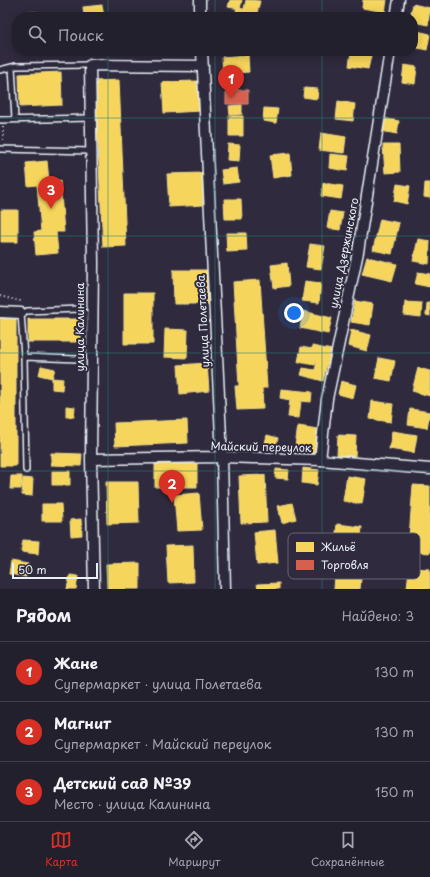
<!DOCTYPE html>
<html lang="ru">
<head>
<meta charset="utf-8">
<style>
	body { margin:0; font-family:"Playpen Sans",sans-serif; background:#2b2836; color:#f1f3f6 }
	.scale { position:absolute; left:12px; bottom:10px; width:86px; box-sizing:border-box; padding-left:4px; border:2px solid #e8f1f8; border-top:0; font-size:11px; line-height:14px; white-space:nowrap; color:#e8f1f8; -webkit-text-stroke:3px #2f2a3d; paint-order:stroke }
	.you { position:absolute; left:294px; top:313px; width:14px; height:14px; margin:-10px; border:3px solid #fff; border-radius:50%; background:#1a73e8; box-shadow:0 0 0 6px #1a73e833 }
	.badge { display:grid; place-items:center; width:26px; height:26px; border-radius:50%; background:#d93025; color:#fff; font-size:13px; font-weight:700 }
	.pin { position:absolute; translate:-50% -33px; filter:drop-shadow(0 1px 2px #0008) }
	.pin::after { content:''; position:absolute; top:21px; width:14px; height:12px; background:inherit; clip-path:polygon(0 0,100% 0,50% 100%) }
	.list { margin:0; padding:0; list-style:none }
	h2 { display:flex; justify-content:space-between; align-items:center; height:52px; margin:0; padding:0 16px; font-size:17px }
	h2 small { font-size:13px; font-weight:400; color:#a3a3aa }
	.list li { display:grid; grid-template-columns:26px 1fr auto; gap:12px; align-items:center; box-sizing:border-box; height:60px; padding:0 16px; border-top:1px solid #403e4a }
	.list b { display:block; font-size:15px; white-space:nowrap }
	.list p { margin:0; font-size:13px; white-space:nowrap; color:#a3a3aa }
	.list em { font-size:13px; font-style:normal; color:#a3a3aa }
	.icon { flex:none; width:22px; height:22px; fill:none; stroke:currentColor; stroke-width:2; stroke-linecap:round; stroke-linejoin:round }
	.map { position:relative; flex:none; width:430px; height:589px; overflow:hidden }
	.search { position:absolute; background:#23202e; box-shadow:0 2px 10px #0003; left:12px; right:12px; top:12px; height:44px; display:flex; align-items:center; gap:10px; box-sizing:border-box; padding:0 14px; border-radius:16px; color:#a3a3aa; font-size:15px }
	.sheet { height:232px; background:#23202e }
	nav { display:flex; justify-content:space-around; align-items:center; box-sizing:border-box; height:56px; border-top:1px solid #403e4a; background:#23202e; font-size:11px; color:#a3a3aa }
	nav a { display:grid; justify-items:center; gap:2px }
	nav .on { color:#d93025 }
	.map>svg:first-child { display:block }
	.homes { fill:#f6d55c; stroke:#f2dd8b }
	.shops { fill:#d6604d; stroke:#db8c80 }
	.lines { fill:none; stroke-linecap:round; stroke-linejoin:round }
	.service-casing { stroke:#e8f1f8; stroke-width:8 }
	.minor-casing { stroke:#e8f1f8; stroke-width:13 }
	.path { stroke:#e8f1f8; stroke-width:2; stroke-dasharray:1 3; stroke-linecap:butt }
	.service { stroke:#2f2a3d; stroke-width:5 }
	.minor { stroke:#2f2a3d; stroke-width:10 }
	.grid { fill:none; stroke:#25827c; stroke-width:1; stroke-opacity:0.55 }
	.labels { text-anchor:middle; stroke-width:4; stroke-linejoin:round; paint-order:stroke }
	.street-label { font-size:11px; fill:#e8f1f8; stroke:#2f2a3d }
	.key { fill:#2f2a3d; stroke:#666675; stroke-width:1 }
	.key-label { font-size:11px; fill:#e8f1f8 }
</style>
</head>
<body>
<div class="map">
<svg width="430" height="589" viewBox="0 0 430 589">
	<rect width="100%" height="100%" fill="#2f2a3d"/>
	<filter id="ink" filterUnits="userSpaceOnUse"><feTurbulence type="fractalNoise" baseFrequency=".025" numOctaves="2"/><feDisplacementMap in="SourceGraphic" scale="8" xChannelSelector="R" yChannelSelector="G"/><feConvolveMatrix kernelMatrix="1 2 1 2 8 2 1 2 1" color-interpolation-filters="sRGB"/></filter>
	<g filter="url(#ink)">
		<path class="homes" d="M230,0H242L240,9L228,7Z
			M246,0L260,1L256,17H234L237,8L244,9Z
			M363,0H387L385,12L362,8Z
			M413,4L430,8L428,25L413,22V17H410Z
			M102,5L104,17H84L83,7Z
			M26,12H38V17H26Z
			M189,13V17H155V15Z
			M413,30L430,34L427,50L413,47Z
			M248,51H262V54H249Z
			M351,52L371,56L368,69L349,66Z
			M248,55L249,72L223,74L222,57Z
			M404,65L417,67L415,84L402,82Z
			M61,72L62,105L20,107L19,74Z
			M119,80L126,246L103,247L95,81Z
			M198,81L200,111L164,113L162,82Z
			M226,82H237V90H226Z
			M304,88L318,89L317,99L303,97Z
			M338,101L355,104L353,121L336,119Z
			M242,105V114L230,115L229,106Z
			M264,108L278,109L276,123L263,121Z
			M229,116H243V136H229Z
			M383,118L399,121L397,134L381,131Z
			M321,133L346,137L344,153L319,150Z
			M228,144L240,145L239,161L227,160Z
			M383,145H399L400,172L385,173Z
			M290,153L292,175L273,178L270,155Z
			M330,154L349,156L347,171L329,168Z
			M47,161L49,181H60L64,232H56L58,253L36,255L34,232L41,231L37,185L28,186L26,163Z
			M237,168L239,182L223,184L221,170Z
			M202,173L203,205L169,207L167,174Z
			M323,183L343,186L341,199L321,196Z
			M425,183H430V198L424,197Z
			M397,184L410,186L407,204L394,201Z
			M224,199H241L242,219H225Z
			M1,210H18V242H1Z
			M330,211L343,213L340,230L327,228Z
			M380,219L399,223L392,254L373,250Z
			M226,233H246L247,251L227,252Z
			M418,239L430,241L429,264L413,261Z
			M310,244L325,246L321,269L306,267Z
			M367,257L397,264L392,281L362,274Z
			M287,263L289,286L274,288L271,265Z
			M173,270H207L208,304H174Z
			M418,272L430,274V287L415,284Z
			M260,280L267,388H262L263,409L237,410L235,386H239L233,282Z
			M305,281L321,283L319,303L302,301Z
			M124,293H153V344H124Z
			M355,301L373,304L370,325L351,322Z
			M405,302L422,303L421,317L404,315Z
			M427,303H430V316L426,315Z
			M303,311L332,318L328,334L300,328Z
			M0,317H16V466H0Z
			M28,319H80V342H28Z
			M165,329L188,330L187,358L164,357Z
			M351,330L371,335L367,351L348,346Z
			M312,346L332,350L329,364H327L323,381L301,375L303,368L315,370L317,362L316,361L315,365L298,362L301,347L312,349Z
			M379,358L395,361L391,381L375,378Z
			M207,363L209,391L180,394L178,365Z
			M41,366L55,369L52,378L39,375Z
			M418,368L430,371V396L412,391Z
			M52,378L63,379L62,390L52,389Z
			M341,381L356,385L353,398L338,394Z
			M281,389L312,392L311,402L301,401L299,418L288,417L290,400L280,398Z
			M372,401L393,404L391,422L370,419Z
			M66,406L75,407L74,417H66Z
			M410,409L430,412L427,428L408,425Z
			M187,420L188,443L115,446L114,423Z
			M298,426L318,429L314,456L294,453Z
			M392,431L417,435L414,453L389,449Z
			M267,435L278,438L275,450L264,447Z
			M338,435L356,436L355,456H337Z
			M51,453L82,454L81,466L51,465Z
			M155,464H197V487H155Z
			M303,468L319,470L317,485L302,483Z
			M276,469L289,470L288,479L275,478Z
			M52,471H70V485H52Z
			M265,475L267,522L241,523L239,476Z
			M11,476H22L21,489H10Z
			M347,476L366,479L362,504L343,501Z
			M23,478L33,479L32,496L22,495Z
			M106,482H138L139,523L107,524Z
			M413,485L430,486V553L408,551Z
			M199,493L202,530L177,531L174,495Z
			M292,503L296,519L282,523L278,506Z
			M42,504H61L62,521H42Z
			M81,519L82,535L71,536L70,520Z
			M337,524L362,527L358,562L333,559Z
			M275,530L278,563L257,565L254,532Z
			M23,540L39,541L38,554L21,552Z
			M193,545L194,582L168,583L166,546Z
			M11,561L28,564L26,577L9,574Z
			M140,563V589H107L106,564Z
			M409,568L430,569V589H407Z
			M70,575L78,576L76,589H67Z
			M335,576L361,578L360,589H334Z
			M279,583V589H258L257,584Z"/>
		<path class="shops" d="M226,90H248V104H226Z"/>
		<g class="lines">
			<g class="service-casing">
				<path id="service" d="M12,67L15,119
					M0,70L16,66L90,65
					M0,120L91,118
					M0,149L91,151
					M21,313L24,357L26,470
					M24,357L77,359L83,356L85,313L79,309L27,311"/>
			</g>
			<g class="minor-casing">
				<path id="minor" d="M200,0V17
					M396,17L399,0
					M202,51L222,457L225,589
					M0,312L21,313
					M91,459L222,457L320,460L430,469
					M320,460L327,399L358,252L390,51
					M94,589L91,459L93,263L90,65L203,66"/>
			</g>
			<path class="path" d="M3,127V142
				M0,296L20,301L21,303"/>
			<use href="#service" class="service"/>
			<use href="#minor" class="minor"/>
		</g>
	</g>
	<path class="grid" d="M108,0V17M215,0V17M322,0V17M108,51V589M215,51V589M322,51V589M0,118H430M0,236H430M0,353H430M0,471H430"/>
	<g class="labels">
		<g class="street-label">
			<text transform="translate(344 253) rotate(-79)" y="4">улица Дзержинского</text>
			<text transform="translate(203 321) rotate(-93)" y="4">улица Полетаева</text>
			<text transform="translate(80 327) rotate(-90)" y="4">улица Калинина</text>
			<text transform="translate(261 447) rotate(1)" y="4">Майский переулок</text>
		</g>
	</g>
	<rect x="288" y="533" width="132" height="46" rx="6" class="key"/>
	<rect x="296" y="542" width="18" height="10" fill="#f6d55c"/>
	<rect x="296" y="560" width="18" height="10" fill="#d6604d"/>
	<g class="key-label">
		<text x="321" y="551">Жильё</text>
		<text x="321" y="569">Торговля</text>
	</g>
</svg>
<div class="scale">50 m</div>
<div class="you"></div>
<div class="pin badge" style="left:231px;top:98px">1</div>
<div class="pin badge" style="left:172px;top:503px">2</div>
<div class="pin badge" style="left:51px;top:209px">3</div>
<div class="search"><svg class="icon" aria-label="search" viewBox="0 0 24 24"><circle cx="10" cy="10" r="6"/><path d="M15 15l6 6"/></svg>Поиск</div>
</div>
<section class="sheet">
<h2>Рядом<small>Найдено: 3</small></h2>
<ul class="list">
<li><span class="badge">1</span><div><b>Жане</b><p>Супермаркет · улица Полетаева</p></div><em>130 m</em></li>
<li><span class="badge">2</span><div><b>Магнит</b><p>Супермаркет · Майский переулок</p></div><em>130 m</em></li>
<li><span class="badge">3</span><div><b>Детский сад №39</b><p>Место · улица Калинина</p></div><em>150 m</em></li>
</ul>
</section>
<nav>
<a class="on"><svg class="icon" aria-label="map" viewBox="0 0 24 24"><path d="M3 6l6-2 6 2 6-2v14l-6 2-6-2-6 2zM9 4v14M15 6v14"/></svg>Карта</a>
<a><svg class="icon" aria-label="directions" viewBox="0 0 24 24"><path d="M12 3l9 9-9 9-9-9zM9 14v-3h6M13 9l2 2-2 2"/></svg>Маршрут</a>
<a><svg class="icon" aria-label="saved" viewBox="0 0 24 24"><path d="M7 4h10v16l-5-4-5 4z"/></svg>Сохранённые</a>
</nav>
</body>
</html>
